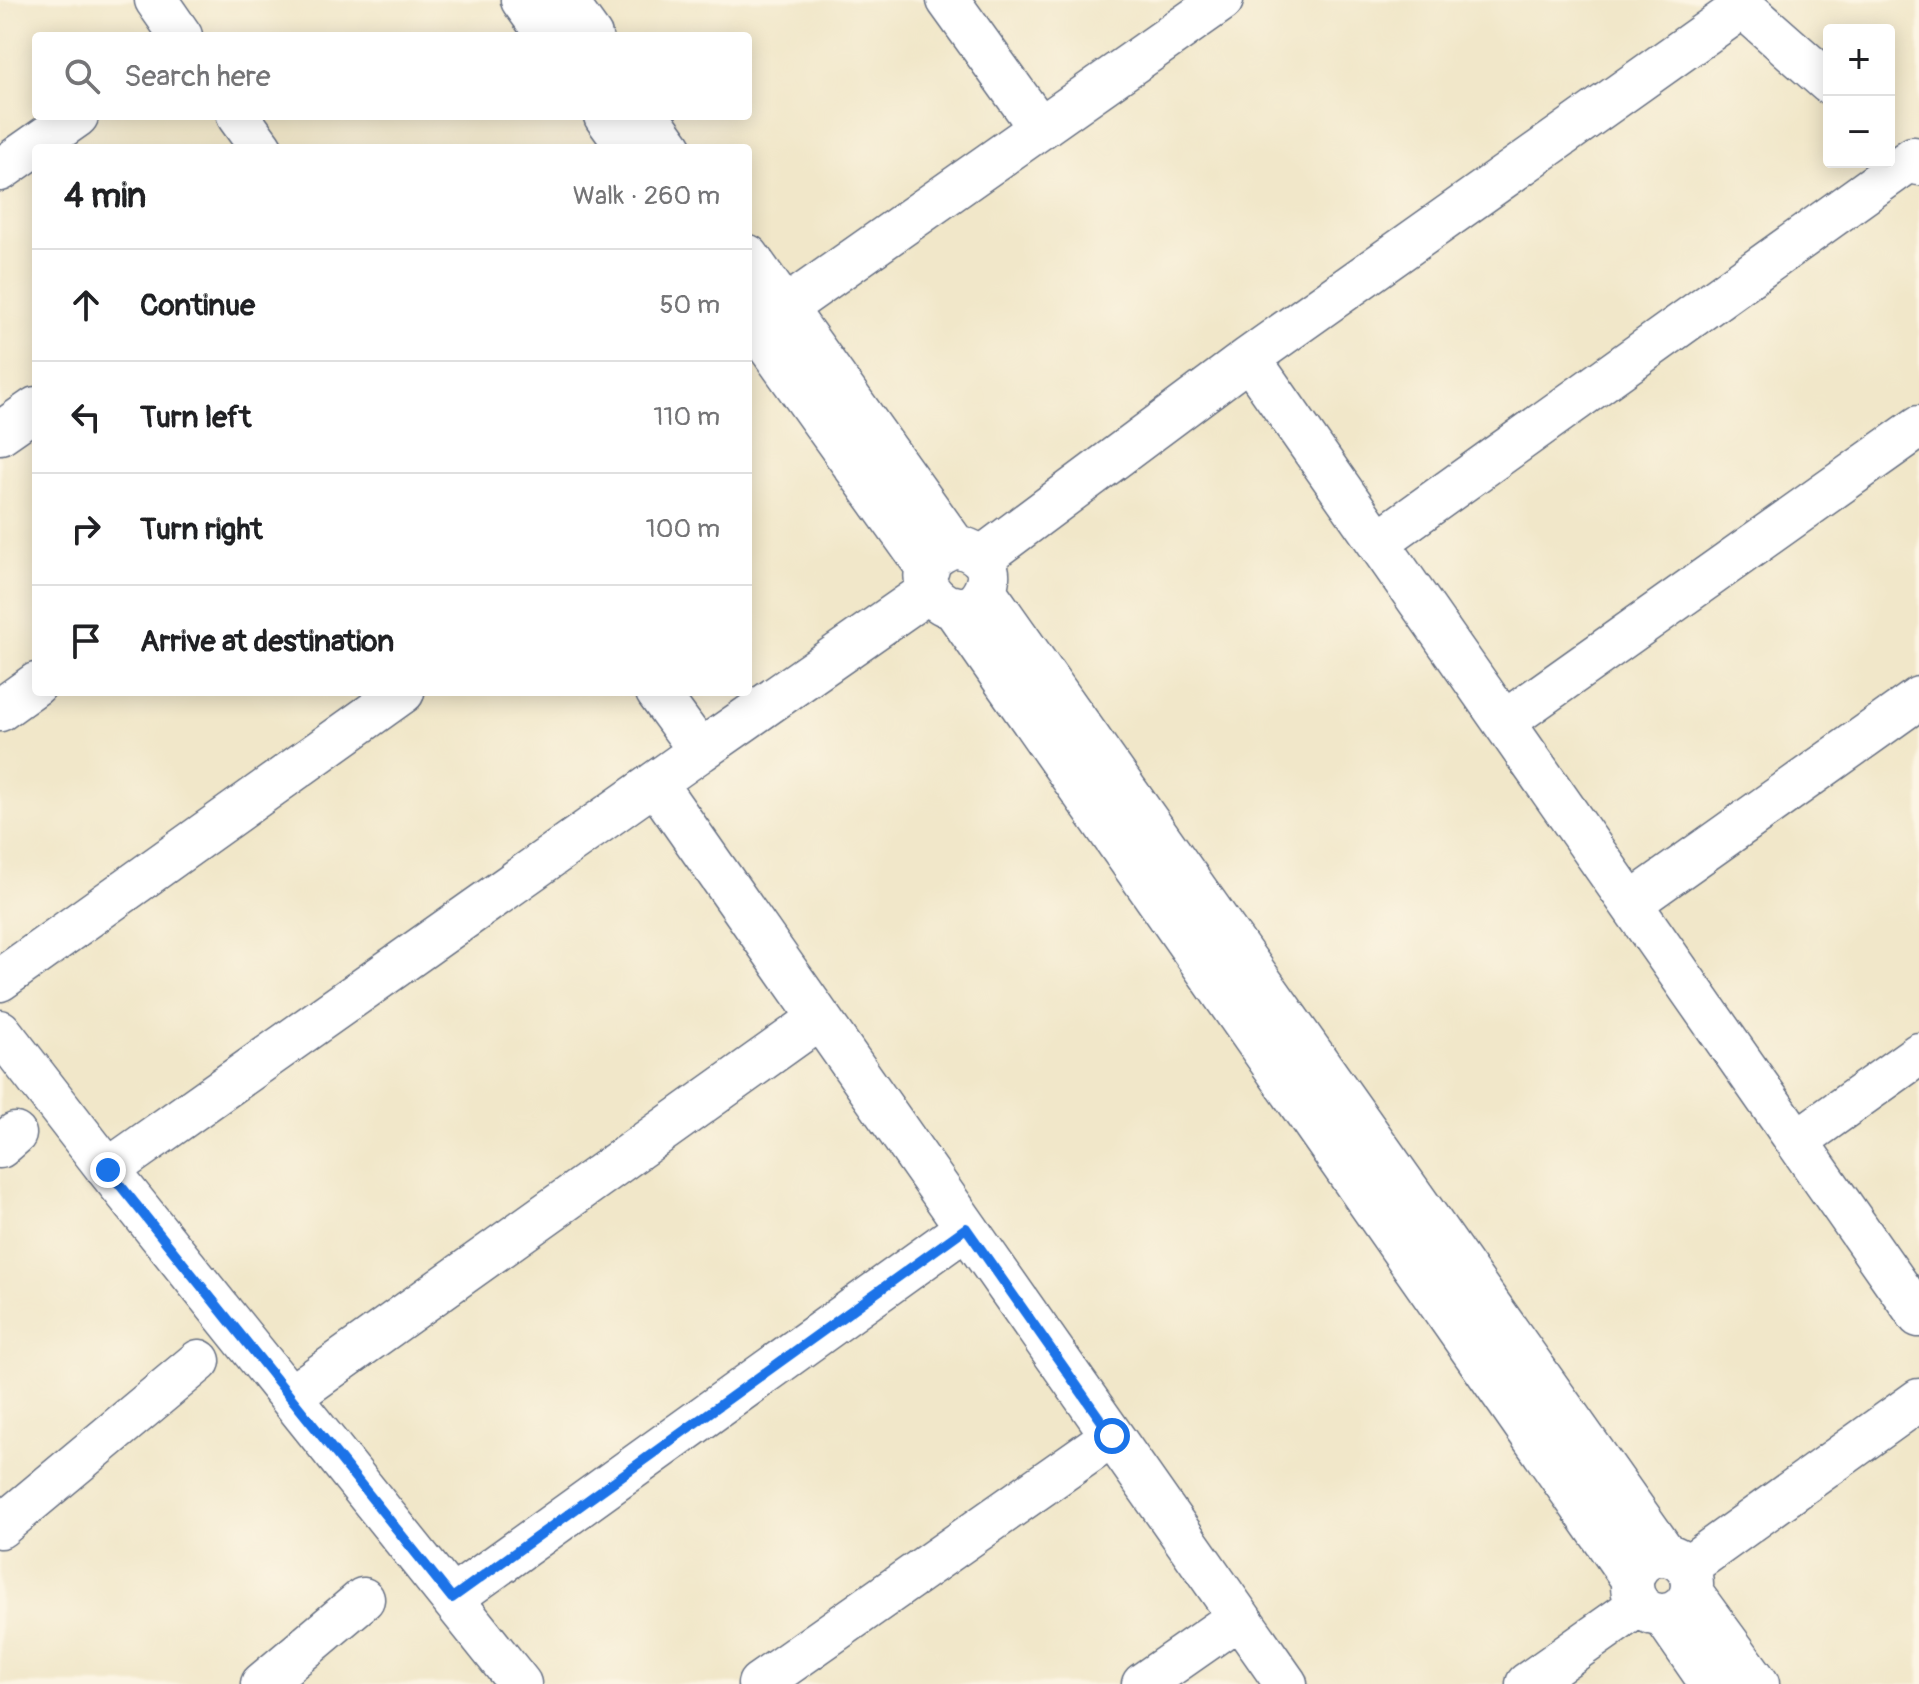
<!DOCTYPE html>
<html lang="en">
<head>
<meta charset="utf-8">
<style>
	body { margin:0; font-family:Pangolin,sans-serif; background:#f6f6f6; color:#202124 }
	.controls { position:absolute; right:24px; top:24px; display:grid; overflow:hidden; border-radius:8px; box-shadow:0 4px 20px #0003 }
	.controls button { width:72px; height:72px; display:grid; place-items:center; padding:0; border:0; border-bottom:2px solid #e0e0e0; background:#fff; color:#202124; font:40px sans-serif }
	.stop { position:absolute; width:24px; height:24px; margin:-18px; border:6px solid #1a73e8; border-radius:50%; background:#fff }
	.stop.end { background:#1a73e8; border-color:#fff; box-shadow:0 2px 8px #0008 }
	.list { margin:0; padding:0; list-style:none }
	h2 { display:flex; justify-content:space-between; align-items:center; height:104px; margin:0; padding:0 32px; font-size:34px }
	h2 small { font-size:26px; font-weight:400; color:#757577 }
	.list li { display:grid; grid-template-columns:52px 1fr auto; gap:24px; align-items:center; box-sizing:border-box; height:112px; padding:0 32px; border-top:2px solid #e0e0e0 }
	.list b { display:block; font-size:30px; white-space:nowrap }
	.list em { font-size:26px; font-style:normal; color:#757577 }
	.icon { flex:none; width:44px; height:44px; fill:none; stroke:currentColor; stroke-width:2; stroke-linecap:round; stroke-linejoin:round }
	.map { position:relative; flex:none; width:1919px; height:1684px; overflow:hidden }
	.search { position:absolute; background:#fff; box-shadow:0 4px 20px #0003; left:32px; top:32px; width:720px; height:88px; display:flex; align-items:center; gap:20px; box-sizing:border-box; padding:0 28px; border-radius:8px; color:#757577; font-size:30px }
	.panel { position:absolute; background:#fff; box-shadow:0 4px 20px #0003; left:32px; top:144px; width:720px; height:552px; border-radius:8px }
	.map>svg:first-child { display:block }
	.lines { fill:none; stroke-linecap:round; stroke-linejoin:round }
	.minor-casing { stroke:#666f83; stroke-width:45 }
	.minor { stroke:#fff; stroke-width:42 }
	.route { stroke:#1a73e8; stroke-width:10 }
</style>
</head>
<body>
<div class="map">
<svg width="1919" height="1684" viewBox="0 0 1919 1684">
	<rect width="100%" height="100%" fill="#fcf5e5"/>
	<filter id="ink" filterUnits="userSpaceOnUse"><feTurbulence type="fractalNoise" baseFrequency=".0125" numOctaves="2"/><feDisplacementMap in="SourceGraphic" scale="16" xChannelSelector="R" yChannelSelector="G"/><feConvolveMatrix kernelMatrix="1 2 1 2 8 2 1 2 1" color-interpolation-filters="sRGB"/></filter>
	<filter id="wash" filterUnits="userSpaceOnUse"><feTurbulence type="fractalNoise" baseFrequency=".006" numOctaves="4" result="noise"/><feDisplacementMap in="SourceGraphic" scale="32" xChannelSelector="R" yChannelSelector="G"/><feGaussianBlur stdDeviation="1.8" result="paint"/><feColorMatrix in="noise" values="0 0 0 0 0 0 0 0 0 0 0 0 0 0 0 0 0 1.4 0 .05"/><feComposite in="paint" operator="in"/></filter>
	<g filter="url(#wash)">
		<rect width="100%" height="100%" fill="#f1e7c9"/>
	</g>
	<g filter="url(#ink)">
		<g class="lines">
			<g class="minor-casing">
				<path id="minor" d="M156,0L181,36
					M522,0L548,36
					M565,0L591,36
					M948,0L1040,128
					M1829,83L1743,7L1249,358L1919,1316
					M238,116L261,148
					M605,116L628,148
					M648,116L671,148
					M0,170L77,116
					M748,256L955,546C976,550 996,564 985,589C962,643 883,570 955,546
					M785,308L1222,0
					M748,317L928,569
					M0,433L36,408
					M1378,542L1913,158L1919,164
					M981,558L1249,358
					M985,591L1666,1555
					M953,607L1632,1579
					M0,710L36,684
					M1504,722L1919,427
					M700,751L929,591
					M655,783L1286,1684
					M1631,903L1919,698
					M0,980L403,692
					M0,1031L108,1170L520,1684
					M1797,1141L1919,1054
					M0,1147L15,1134
					M108,1170L700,751L657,692
					M290,1397L819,1019
					M0,1527L199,1361
					M1632 1585a30 30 0 1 1 60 0a30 30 0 1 1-60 0Z
					M1687,1567L1919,1400
					M1692,1594L1758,1684
					M452,1598L966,1228
					M1664,1616L1711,1684
					M262,1684L363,1599
					M759,1684L1112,1436
					M1143,1684L1239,1617
					M1527,1684L1639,1605"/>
			</g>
			<use href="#minor" class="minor"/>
		</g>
	</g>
	<g class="lines" filter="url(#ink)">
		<path class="route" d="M108,1170L452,1598L966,1228L1112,1436"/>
	</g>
</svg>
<div class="controls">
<button>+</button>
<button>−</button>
</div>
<div class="stop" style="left:1112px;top:1436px"></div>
<div class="stop end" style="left:108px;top:1170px"></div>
<div class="search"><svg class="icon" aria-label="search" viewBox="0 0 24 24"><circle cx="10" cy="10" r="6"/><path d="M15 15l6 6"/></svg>Search here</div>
<section class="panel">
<h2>4 min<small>Walk · 260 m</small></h2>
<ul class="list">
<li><svg class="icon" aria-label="ahead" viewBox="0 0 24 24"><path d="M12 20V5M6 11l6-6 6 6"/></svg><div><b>Continue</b></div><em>50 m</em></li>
<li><svg class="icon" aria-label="left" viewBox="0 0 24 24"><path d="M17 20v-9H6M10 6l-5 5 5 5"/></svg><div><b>Turn left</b></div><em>110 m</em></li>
<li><svg class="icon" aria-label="right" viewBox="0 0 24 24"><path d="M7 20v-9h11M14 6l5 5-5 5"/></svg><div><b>Turn right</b></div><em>100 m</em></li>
<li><svg class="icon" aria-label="arrive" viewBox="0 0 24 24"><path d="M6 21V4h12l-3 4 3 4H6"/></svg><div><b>Arrive at destination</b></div></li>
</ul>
</section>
</div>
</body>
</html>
